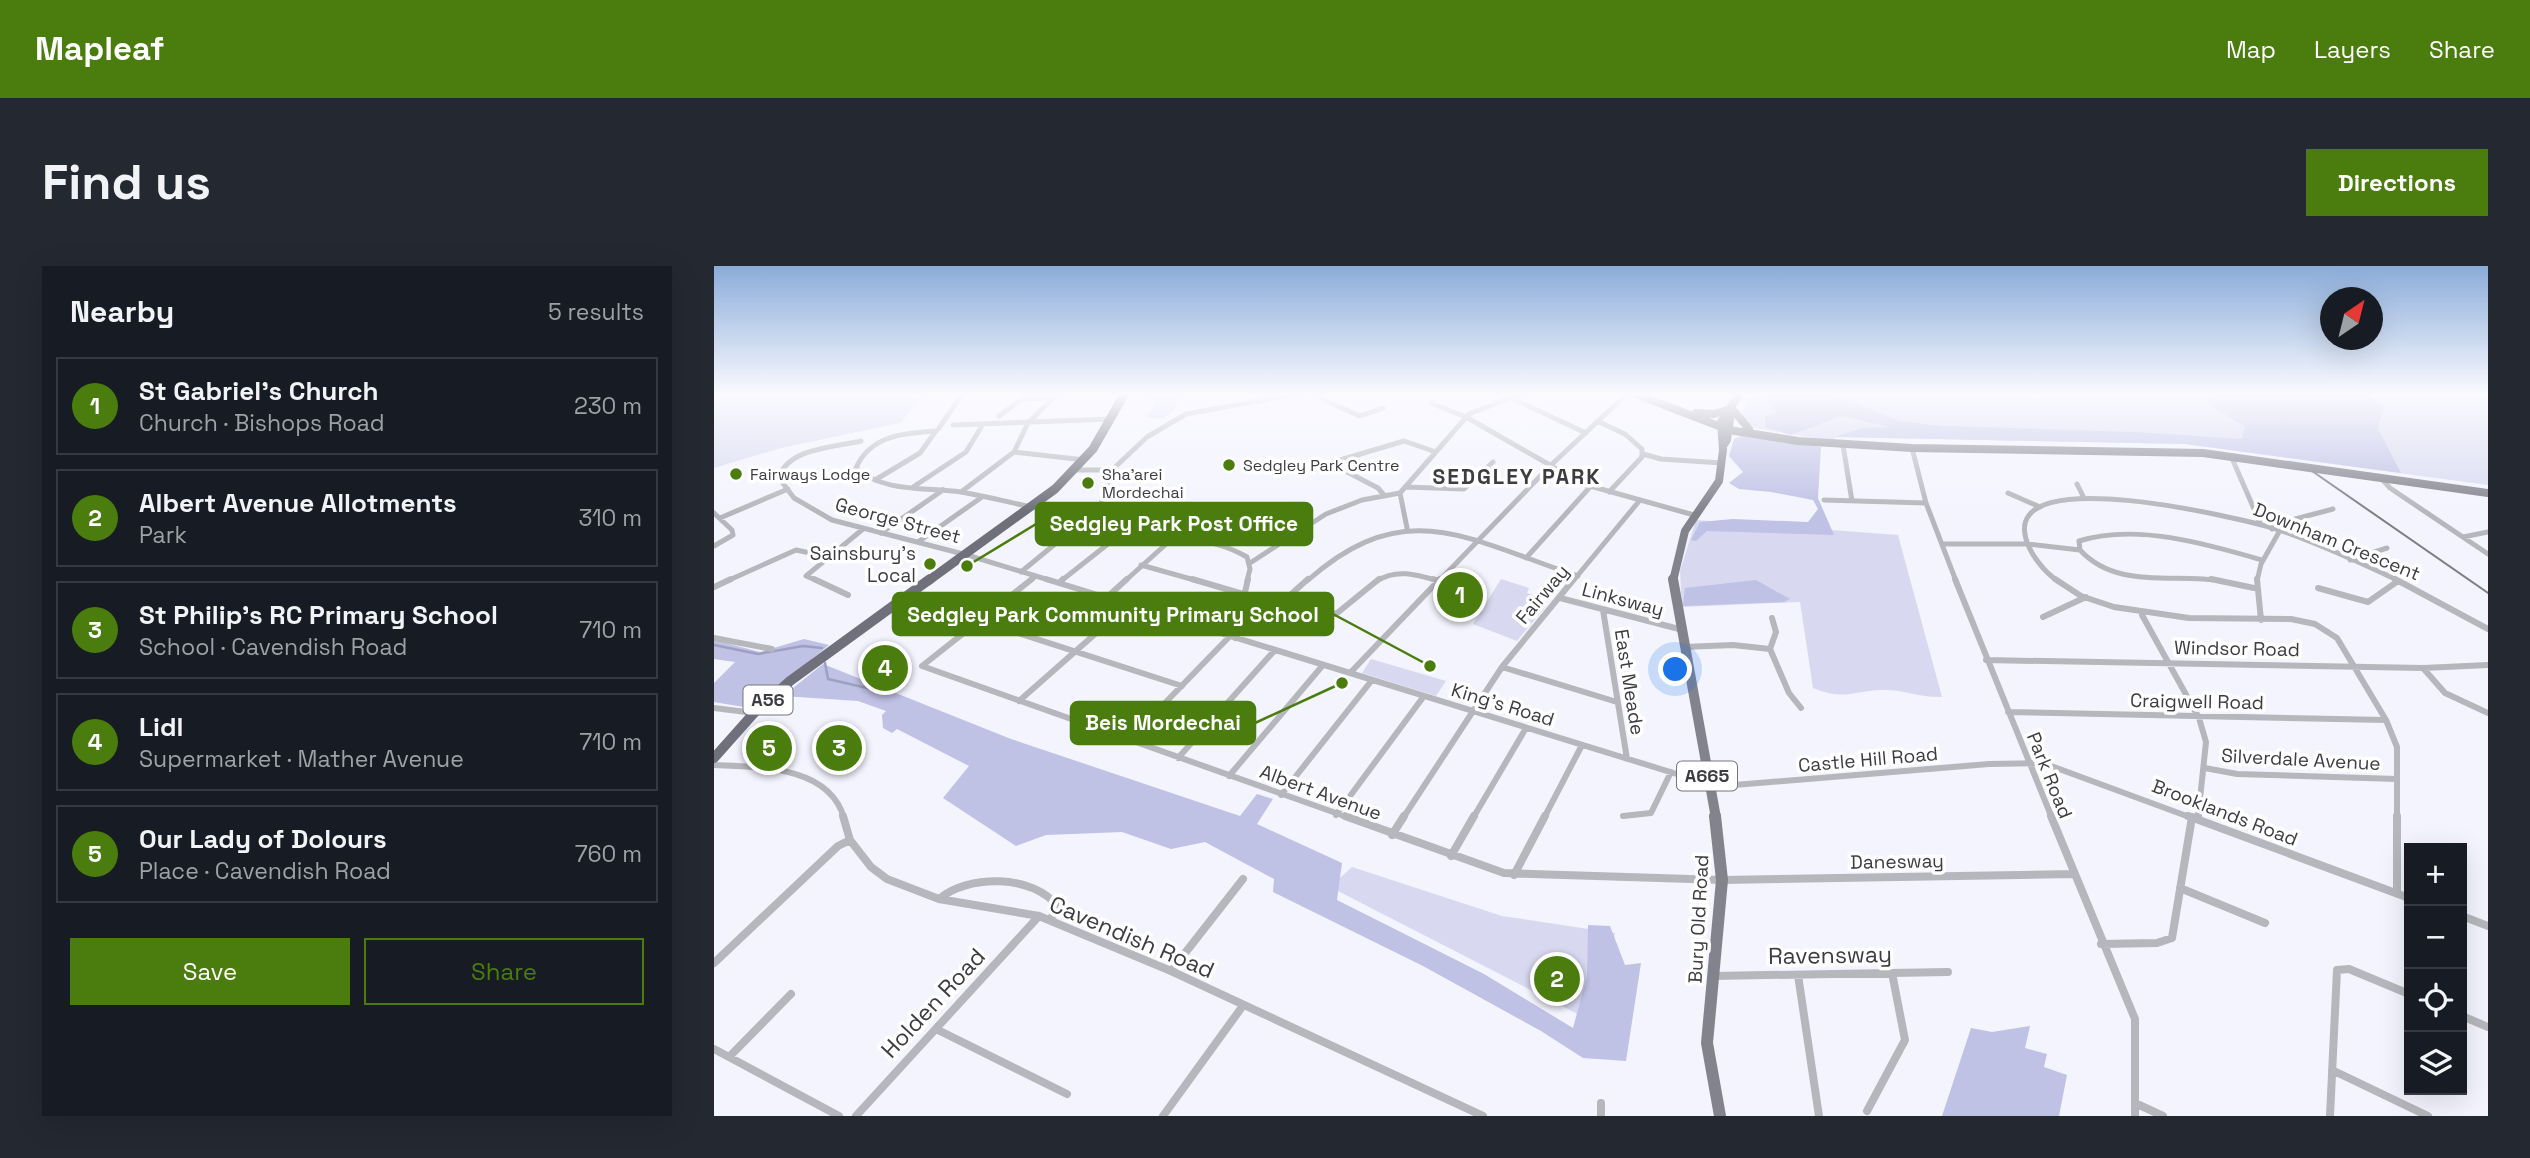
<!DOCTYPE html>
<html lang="en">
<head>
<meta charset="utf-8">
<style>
	body { margin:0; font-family:"Space Grotesk",sans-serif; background:#242831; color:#f1f3f6 }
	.controls { position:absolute; right:21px; bottom:21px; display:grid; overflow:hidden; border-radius:0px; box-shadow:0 7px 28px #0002 }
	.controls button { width:63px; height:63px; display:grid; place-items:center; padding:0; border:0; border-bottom:2px solid #363941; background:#171b24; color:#f1f3f6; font:35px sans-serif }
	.compass { position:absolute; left:1606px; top:21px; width:63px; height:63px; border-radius:50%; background:#171b24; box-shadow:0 7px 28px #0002; rotate:35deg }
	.you { position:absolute; left:962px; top:404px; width:24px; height:24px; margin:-18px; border:5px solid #fff; border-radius:50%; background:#1a73e8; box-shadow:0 0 0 10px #1a73e833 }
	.badge { display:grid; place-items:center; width:46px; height:46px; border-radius:50%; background:#4a7d0d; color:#fff; font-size:23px; font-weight:700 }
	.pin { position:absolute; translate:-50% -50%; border:4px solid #fff; box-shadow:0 2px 7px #0006 }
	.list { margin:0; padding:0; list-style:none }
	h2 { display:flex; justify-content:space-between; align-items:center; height:91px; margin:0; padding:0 28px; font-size:30px }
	h2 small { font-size:23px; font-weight:400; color:#9ea1a6 }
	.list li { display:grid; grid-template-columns:46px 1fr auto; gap:21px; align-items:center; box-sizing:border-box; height:98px; margin:0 14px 14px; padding:0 14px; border:2px solid #363941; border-radius:0px }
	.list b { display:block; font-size:26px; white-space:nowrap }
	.list p { margin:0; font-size:23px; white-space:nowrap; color:#9ea1a6 }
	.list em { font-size:23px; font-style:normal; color:#9ea1a6 }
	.actions { display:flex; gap:14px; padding:21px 28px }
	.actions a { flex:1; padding:16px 0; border:2px solid #4a7d0d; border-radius:0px; text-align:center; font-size:24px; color:#4a7d0d }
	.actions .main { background:#4a7d0d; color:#fff }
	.icon { flex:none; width:38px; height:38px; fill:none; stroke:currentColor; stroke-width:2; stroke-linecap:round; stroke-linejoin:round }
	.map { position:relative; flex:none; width:1774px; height:850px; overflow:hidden; border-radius:0px }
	header { display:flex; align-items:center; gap:42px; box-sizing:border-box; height:98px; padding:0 35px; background:#4a7d0d; color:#fff }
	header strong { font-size:33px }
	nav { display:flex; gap:38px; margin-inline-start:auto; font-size:24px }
	.intro { display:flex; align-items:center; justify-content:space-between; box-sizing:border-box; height:168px; padding:0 42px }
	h1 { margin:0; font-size:49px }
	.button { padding:18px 32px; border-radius:0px; background:#4a7d0d; color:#fff; font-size:24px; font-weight:700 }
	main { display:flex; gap:42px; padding:0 42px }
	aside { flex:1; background:#171b24; border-radius:0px; box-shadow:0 7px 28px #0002 }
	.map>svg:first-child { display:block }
	.green { fill:#d8d9f0 }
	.forest { fill:#bfc1e5 }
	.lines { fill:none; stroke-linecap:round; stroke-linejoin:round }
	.stream { stroke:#9ea0c3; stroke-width:2.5 }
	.street-far2 { stroke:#b6b7bc; stroke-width:5 }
	.street-far1 { stroke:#b6b7bc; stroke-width:6 }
	.street { stroke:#b6b7bc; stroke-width:8 }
	.primary-far2 { stroke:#82838d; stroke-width:8 }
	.primary-far1 { stroke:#82838d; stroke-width:10 }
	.primary { stroke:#82838d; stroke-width:12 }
	.highway-far1 { stroke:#6f707b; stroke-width:9 }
	.highway { stroke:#6f707b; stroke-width:10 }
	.tram { stroke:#7e7e85; stroke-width:2 }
	.poi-dot { fill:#4a7d0d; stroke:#fff; stroke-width:2.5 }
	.labels { text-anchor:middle; stroke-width:7; stroke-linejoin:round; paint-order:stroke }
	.far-poi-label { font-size:16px; fill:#3c3c41; stroke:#fff; text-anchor:start }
	.shield { fill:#fff; stroke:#76767a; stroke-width:2 }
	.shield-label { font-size:18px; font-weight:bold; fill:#3c3c41 }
	.street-label { font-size:19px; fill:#3c3c41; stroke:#fff }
	.poi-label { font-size:19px; fill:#3c3c41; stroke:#fff; text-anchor:end }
	.far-district-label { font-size:21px; font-weight:bold; letter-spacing:2px; fill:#3c3c41; stroke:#fff }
	.near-street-label { font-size:23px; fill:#3c3c41; stroke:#fff }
	.leader { fill:none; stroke:#4a7d0d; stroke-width:2.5 }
	.callout-dot { fill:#4a7d0d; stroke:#fff; stroke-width:2.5 }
	.callout { fill:#4a7d0d; stroke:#4a7d0d; stroke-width:2.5 }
	.callout-label { font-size:21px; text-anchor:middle; font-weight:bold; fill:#fff }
</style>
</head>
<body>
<header>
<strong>Mapleaf</strong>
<nav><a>Map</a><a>Layers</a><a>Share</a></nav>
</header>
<div class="intro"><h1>Find us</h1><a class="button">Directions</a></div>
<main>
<aside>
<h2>Nearby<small>5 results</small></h2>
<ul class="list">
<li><span class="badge">1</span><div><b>St Gabriel's Church</b><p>Church · Bishops Road</p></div><em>230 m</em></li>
<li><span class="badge">2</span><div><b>Albert Avenue Allotments</b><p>Park</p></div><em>310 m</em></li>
<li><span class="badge">3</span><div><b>St Philip's RC Primary School</b><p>School · Cavendish Road</p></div><em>710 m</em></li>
<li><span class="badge">4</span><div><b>Lidl</b><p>Supermarket · Mather Avenue</p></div><em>710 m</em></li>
<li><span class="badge">5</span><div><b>Our Lady of Dolours</b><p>Place · Cavendish Road</p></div><em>760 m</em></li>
</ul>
<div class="actions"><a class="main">Save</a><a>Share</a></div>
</aside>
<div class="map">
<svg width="1774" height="850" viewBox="0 0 1774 850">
	<rect width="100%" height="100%" fill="#f3f4fe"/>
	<path class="green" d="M0,127H211L186,157L67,182L0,202Z
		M471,127L459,145L448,153L433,151L441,137L437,136L439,133H432L434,130H462Z
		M1036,127H1774V219L1471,178L1122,171L1119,175L1040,162L1027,149Z
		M982,254L1184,269L1228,431C1207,432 1188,423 1168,424C1137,425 1131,435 1099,422L1086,336L968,341L966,305Z
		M787,313L815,322L813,327L836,335L825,338L823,341L833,339L803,375L759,358Z
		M657,393L732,415L722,430L648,407Z
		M638,601L788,650L901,667L883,758L616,621Z"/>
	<path class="forest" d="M1047,127H1117L1185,155L1230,160L1421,166L1528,173L1531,161L1491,136L1498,127L1654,128L1670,140L1664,163L1687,207L1471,178L1121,171L1148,162L1175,161L1128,150L1077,169L1051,161V151L1063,146Z
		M1027,170L1107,181L1104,232L1120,269L993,265L982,275L977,274L986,256L1019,253L1094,256L1104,243L1099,234L1057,226L1025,223L1015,217L1029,206L1015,190L1020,173Z
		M1042,314L1076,333L1070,336L969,340L971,322Z
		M90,373L115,379L46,436L36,442L0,436V417L21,396L0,393V374L46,386Z
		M109,398L297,473L526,550L543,528L559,533L543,558L628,597L623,634L770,708L859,762L873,710L874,659L896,660L911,699L927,697L912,795L869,792L827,765L709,700L559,626L560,613L491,576L457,583L408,566L332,569L302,580L229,532L255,500L183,463L178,467L169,462L168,449L172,445L144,435L69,430Z
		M1316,760L1311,782L1333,788L1330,801L1353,809L1345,850H1228L1257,762L1278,766Z"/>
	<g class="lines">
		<path class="stream" d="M0,379L44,388L89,380L108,382
			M111,397L114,413L166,425"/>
		<path class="street-far2" d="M605,127L610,134L646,150L669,142
			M795,131L872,167
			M717,137L752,151L869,218L980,249
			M285,150L308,133L336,132
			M883,155L911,168L928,183V191L895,226
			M239,159L396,153
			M225,162L249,127
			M222,165C191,167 156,169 142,202C170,227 212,221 247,226C271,230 294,236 317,241
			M147,175C121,181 73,182 65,212L80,232L118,254L253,289L338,315
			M1129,179L1138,235
			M1198,182L1212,237L1242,315
			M300,186L371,194
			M929,188L947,193L1008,197
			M1517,190L1547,259
			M616,197L690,175L722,186
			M616,197L664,222L670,229
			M361,204H398L433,171L472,148L589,127
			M398,204L386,241C431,281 484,262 533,291L536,303L533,315
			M1667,212L1676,222L1774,288
			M161,214L206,187L222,165
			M1363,218L1370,232
			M199,221L252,186L269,158
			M691,221L750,223L779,196
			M247,226L300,186L314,157L344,127
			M1294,227L1326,241
			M1110,234L1212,237
			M0,247L18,264L19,269L0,280
			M6,252L74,223
			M693,262L686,227L755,148L809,127
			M1558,263L1566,257L1619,243
			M167,267L229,224
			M1749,271L1774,266
			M204,276L268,231
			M1229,278H1313L1366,284
			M1366,284L1365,275C1422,257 1493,278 1548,294
			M1366,284C1403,324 1459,307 1508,315
			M812,292L876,221
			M1636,294L1673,282
			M536,297L612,248L648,234L686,227
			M427,299L484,315
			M307,306L386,241
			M13,315L82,284L115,291
			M104,315L92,310L149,263
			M315,315L322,310
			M347,315L413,263
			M411,315L460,271
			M593,315C692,227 754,274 864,310
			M663,315C682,302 704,309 725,315
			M725,315L836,200L914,127
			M859,315L926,234
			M1344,315C1331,307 1316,288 1312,273C1289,194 1529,253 1562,263C1604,277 1645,296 1685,315
			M1543,315L1547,298L1565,266"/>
		<path class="street-far1" d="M100,313L134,329
			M332,313L995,518
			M478,313L529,328
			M719,313L725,315
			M1241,313L1338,552
			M1341,313L1367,330L1400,341L1475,352L1577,353L1601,358L1623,372L1672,454L1683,481V552
			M1497,313L1540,322
			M1543,313L1547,354
			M1681,313L1774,363
			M345,317L349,313
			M0,321L17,313
			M1604,322L1654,336L1684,315
			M192,331L468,420
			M392,332L413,313
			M846,332L965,363
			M571,336L622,348L665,313
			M889,344L913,493
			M1428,349L1485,452L1492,476L1484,552
			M1329,351L1372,331
			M534,356L556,347L594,313
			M0,372L58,383
			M521,372L534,356L529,335L534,313
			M970,381L1019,379L1056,383L1062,366L1058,352
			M1056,383L1075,427L1087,442
			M1272,394L1709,402L1774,399
			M208,400L636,552
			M208,400L318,313
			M788,401L903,436
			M1709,402L1731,427L1774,447
			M636,407L726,313
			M305,435L414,339
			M0,442L40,447
			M1294,446L1672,454
			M415,474L516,370
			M464,492L561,384
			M0,499C43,501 115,499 130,552
			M1491,502L1523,508L1683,513
			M515,510L609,399
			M996,521L1275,498L1329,497L1478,552
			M567,529L658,414
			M622,549L710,430
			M909,550L937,547L957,506
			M689,552L788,401L860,313
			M759,552L812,462
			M830,552L868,479"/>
		<path class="street" d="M129,550L136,574L157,601L173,613L225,633L325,650L457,705L769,850
			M631,550L790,607L1008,614L1359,608
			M1337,550L1421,753V850
			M1474,550L1695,632
			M1683,550V627
			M1484,553V550
			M678,569L690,550
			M737,590L760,550
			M800,609L831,550
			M1466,622L1551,657
			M225,633C254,608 320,608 344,641L336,654
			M1748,650L1774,660
			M1387,678L1443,677L1458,672L1478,551
			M0,697L124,580L136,574
			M457,705L529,613
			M1084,709L1105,850
			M999,710L1234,706
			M1748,750L1774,761
			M222,763L353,828
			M0,783L125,850
			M16,790L77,728
			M1618,804L1714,850
			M887,837V850
			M1421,837L1449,850
			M1153,845L1191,774L1178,707
			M142,850L325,650
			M449,850L528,741
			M1616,850L1623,704L1635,703L1695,728"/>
		<path class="primary-far2" d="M919,127L1015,164L1084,175L1198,182L1489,187L1774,227
			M1019,144L1035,163
			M982,147L1000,148L1013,144
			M1009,180L1013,174L1018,140
			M959,315L971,265L1005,215L1009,184L1007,156L1026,127"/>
		<path class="primary-far1" d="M959,313L1002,552"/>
		<path class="primary" d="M1001,550L1008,614L993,777L1006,850"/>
		<path class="highway-far1" d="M214,315L341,223L379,183L411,127"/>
		<path class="highway" d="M0,492L40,447L76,415L216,313"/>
		<path class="tram" d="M1598,205L1774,327"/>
	</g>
	<linearGradient id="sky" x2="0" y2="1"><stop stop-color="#8aacd9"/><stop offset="0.52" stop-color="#fafaff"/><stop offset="1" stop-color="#fafaff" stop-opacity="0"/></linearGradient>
	<rect width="1774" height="246" fill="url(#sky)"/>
	<g class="poi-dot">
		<circle cx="515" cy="199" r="7"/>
		<circle cx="22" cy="208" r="7"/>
		<circle cx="374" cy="217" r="7"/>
		<circle cx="216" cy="298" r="7"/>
	</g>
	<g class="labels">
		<g class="far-poi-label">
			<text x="529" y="205">Sedgley Park Centre</text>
			<text x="36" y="214">Fairways Lodge</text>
			<text x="388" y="214">Sha'arei<tspan x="388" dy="18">Mordechai</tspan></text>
		</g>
		<g class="shield">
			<rect x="29.5" y="419.5" width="49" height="29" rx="5"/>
			<rect x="963" y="495.5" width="60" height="29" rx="5"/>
		</g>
		<g class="shield-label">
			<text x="54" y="440">A56</text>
			<text x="993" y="516">A665</text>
		</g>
		<g class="street-label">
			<text transform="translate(184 254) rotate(15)" y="7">George Street</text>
			<text transform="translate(1623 275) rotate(22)" y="7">Downham Crescent</text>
			<text transform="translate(828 328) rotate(-50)" y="7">Fairway</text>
			<text transform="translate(909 333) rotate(15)" y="7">Linksway</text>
			<text transform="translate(1523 382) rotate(1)" y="7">Windsor Road</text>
			<text transform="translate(916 416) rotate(81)" y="7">East Meade</text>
			<text transform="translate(1483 435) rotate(1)" y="7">Craigwell Road</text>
			<text transform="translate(789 438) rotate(17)" y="7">King's Road</text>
			<text transform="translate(1154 493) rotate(-5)" y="7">Castle Hill Road</text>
			<text transform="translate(1587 493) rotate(3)" y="7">Silverdale Avenue</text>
			<text transform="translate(1336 509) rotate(68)" y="7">Park Road</text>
			<text transform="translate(607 526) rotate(20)" y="7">Albert Avenue</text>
			<text transform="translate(1511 546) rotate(21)" y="7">Brooklands Road</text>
			<text transform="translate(1183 595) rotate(-1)" y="7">Danesway</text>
			<text transform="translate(984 653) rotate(-87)" y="7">Bury Old Road</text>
		</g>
		<g class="poi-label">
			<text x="202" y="294">Sainsbury's<tspan x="202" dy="22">Local</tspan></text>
		</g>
		<g class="far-district-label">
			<text x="803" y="218">SEDGLEY PARK</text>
		</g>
		<g class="near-street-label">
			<text transform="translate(418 671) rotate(23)" y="8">Cavendish Road</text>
			<text transform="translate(1116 689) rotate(-1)" y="8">Ravensway</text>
			<text transform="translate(219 737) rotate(-47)" y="8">Holden Road</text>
		</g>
	</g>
	<path class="leader" d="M253 300L322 258M716 400L619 348M628 417L541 457"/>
	<g class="callout-dot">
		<circle cx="253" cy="300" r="7"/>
		<circle cx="716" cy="400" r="7"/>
		<circle cx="628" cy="417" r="7"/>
	</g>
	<g class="callout">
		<rect x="322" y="237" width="276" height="42" rx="7"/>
		<rect x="179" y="327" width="440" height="42" rx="7"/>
		<rect x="357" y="436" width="184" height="42" rx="7"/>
	</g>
	<g class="callout-label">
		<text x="460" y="265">Sedgley Park Post Office</text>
		<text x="399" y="356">Sedgley Park Community Primary School</text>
		<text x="449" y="464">Beis Mordechai</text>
	</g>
</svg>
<div class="controls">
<button>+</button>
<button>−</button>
<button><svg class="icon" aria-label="locate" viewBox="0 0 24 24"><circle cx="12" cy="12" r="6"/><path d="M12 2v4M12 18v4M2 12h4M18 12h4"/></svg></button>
<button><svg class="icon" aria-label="layers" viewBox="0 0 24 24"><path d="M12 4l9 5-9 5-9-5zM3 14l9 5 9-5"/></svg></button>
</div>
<svg class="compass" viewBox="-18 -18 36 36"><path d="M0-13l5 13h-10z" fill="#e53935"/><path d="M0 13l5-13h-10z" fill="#9ea1a6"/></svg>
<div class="you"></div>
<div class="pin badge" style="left:746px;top:329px">1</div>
<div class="pin badge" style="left:843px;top:713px">2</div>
<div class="pin badge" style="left:125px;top:482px">3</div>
<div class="pin badge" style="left:171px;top:402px">4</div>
<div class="pin badge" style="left:55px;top:482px">5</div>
</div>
</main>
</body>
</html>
